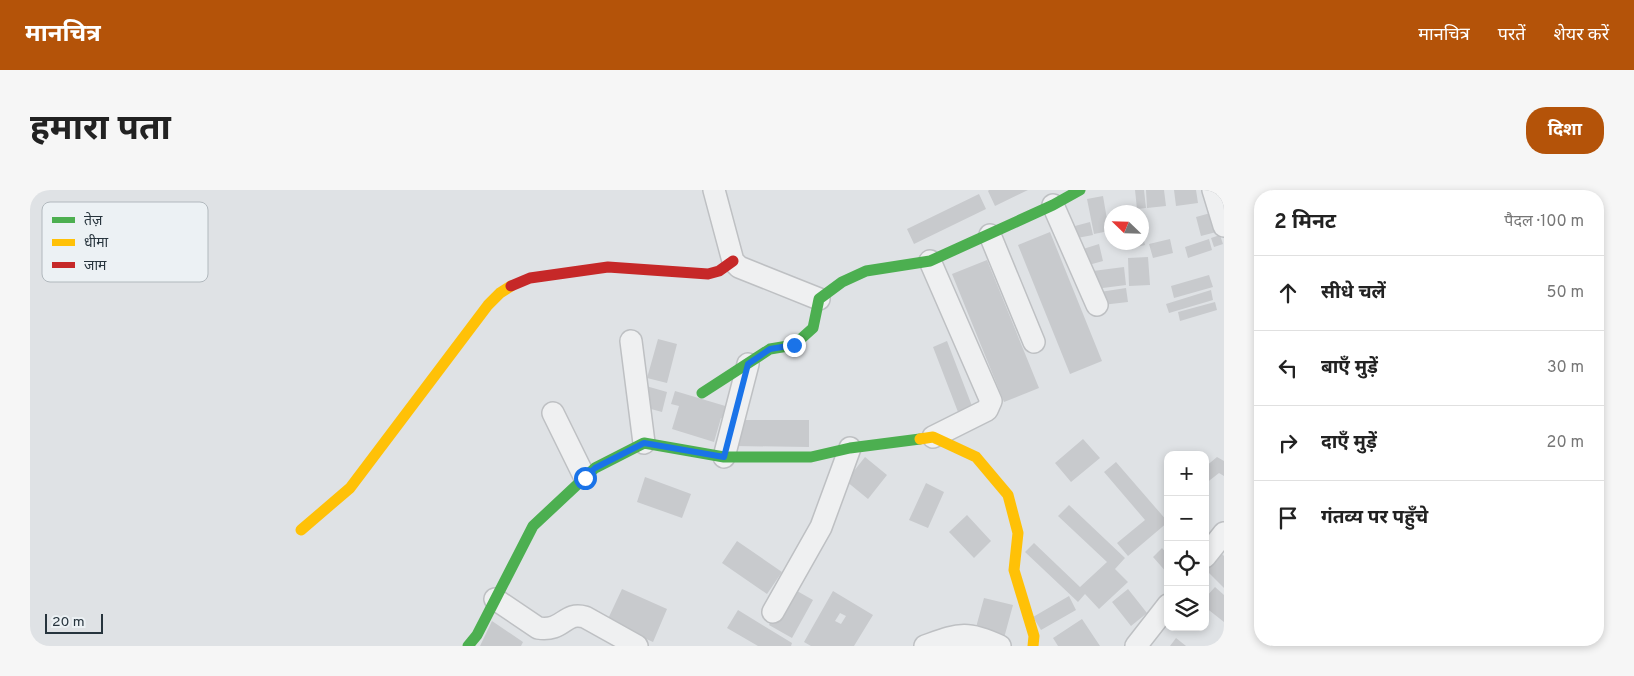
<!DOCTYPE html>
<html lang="hi">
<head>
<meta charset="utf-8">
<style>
	body { margin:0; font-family:Overpass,"Noto Sans Devanagari",sans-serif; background:#f6f6f6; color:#222 }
	.controls { position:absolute; right:15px; bottom:15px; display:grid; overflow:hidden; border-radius:10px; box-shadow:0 2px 8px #0003 }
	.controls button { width:45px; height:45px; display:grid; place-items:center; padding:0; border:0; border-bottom:1px solid #e0e0e0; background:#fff; color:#222; font:25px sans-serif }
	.compass { position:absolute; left:1074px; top:15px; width:45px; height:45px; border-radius:50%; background:#fff; box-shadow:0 2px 8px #0003; rotate:293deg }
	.scale { position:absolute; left:15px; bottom:12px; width:58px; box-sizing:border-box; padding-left:5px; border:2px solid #27343d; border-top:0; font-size:14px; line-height:18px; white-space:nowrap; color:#27343d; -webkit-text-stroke:4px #ecf1f4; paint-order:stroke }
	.stop { position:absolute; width:15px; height:15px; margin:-11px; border:4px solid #1a73e8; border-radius:50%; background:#fff }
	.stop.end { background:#1a73e8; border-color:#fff; box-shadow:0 1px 5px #0008 }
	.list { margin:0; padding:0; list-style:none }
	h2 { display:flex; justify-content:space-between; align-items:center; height:65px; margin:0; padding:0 20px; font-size:21px }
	h2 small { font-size:16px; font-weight:400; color:#767676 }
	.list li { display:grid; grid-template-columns:32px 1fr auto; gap:15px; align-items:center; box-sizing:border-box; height:75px; padding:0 20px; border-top:1px solid #e0e0e0 }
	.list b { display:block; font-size:19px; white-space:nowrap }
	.list em { font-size:16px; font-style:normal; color:#767676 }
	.icon { flex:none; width:28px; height:28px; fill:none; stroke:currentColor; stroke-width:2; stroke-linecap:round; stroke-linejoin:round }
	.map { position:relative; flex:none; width:1194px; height:456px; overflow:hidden; border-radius:20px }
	header { display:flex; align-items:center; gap:30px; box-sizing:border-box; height:70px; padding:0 25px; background:#b45309; color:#fff }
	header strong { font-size:24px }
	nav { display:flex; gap:28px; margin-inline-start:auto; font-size:18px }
	.intro { display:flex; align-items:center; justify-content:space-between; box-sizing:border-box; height:120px; padding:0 30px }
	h1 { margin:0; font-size:35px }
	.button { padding:12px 22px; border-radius:20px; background:#b45309; color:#fff; font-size:18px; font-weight:700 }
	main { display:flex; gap:30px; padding:0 30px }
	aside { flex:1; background:#fff; border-radius:20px; box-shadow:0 2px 8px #0003 }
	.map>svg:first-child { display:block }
	.building { fill:#c8cacd; fill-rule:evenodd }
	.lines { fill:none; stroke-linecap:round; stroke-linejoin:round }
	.street-casing { stroke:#bec0c3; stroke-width:24 }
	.street { stroke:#eff0f1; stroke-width:21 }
	.fast { stroke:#4caf50; stroke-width:11 }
	.slow { stroke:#ffc107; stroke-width:11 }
	.jam { stroke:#c62828; stroke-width:11 }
	.route { stroke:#1a73e8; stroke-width:6 }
	.key { fill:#ecf1f4; stroke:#b1b8bd; stroke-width:1 }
	.key-label { font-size:14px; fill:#27343d }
</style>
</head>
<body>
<header>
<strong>मानचित्र</strong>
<nav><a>मानचित्र</a><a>परतें</a><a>शेयर करें</a></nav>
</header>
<div class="intro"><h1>हमारा पता</h1><a class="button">दिशा</a></div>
<main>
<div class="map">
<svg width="1194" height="456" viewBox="0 0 1194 456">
	<rect width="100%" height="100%" fill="#dfe2e5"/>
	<path class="building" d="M998,0L965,16L958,1L959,0Z
		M1105,0H1114L1116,18L1107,19Z
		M1116,0H1134L1136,16L1117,18Z
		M1144,0H1166L1168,13L1146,16Z
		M949,4L956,19L884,54L877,39Z
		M1073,6L1079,41L1064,44L1057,9Z
		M1184,22L1190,41L1171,46L1166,27Z
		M1060,32L1063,45L1047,48L1045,36Z
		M1020,42L1072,171L1040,184L988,55Z
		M1112,42L1115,55L1099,59L1098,52H1112Z
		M1190,45L1193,54L1184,57L1181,48Z
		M1140,49L1143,63L1123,68L1119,54Z
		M1179,49L1182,60L1158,68L1155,57Z
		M1069,54L1073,71L1055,76L1050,60Z
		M1118,67L1120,95L1099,96L1098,68Z
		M957,70L1009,198L974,212L922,84Z
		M1094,77L1096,95L1065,99L1063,81Z
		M1179,85L1183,97L1144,108L1141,96Z
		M1096,98L1098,112L1072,115L1070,102Z
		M1181,100L1183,110L1139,123L1136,114Z
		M1185,112L1187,120L1150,131L1148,122Z
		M628,149L647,154L637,193L617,188Z
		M917,151L942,216L928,222L903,157Z
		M616,196L637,202L632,222L610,216Z
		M645,201L702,218L699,230L691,228L684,252L642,239L649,216L641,214Z
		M705,230H779V257L705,256Z
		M1053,249L1070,268L1041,292L1025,273Z
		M835,267L857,285L838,309L816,291Z
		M1187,267L1194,271V286L1189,283L1175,294V277Z
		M1086,272L1138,332L1098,366L1087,353L1115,330L1074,282Z
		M615,287L661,304L652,328L607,312Z
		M896,293L914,302L898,338L879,330Z
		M1039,315L1095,368L1085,379L1098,392L1069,419L1055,404L1048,412L995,362L1004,353L1050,397L1077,372L1028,326Z
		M937,325L961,351L944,368L919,342Z
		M707,351L752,382L737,404L692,373Z
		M1132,358L1138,365V384L1123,367Z
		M1190,362L1194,366V398L1175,379V376Z
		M760,397L783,410L762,448L739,435Z
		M1185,397L1194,405V432L1175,417V408Z
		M592,399L637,419L623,452L577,431Z
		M1098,399L1117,423L1101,436L1082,412Z
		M803,401L843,425L824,456H781L774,452ZM810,423L816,426L811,434L805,431Z
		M1039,406L1046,420L1011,440L1003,427Z
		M954,408L983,415L974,448L945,441Z
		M708,420L762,453L761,456H728L697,438Z
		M1052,429L1070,456H1028L1023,448Z
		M462,431L493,452L491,456H450Z
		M1146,448L1156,456H1140Z"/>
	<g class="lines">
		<g class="street-casing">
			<path id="street" d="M684,0L703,71L709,77L789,109
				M1183,0L1194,36
				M1023,15L1067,115
				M960,45L1004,152
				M900,71L961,211L957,220L903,247
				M601,151L614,253
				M523,223L555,288
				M694,267L718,174
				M1175,367L1194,343
				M465,409L508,438C534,442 534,421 555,427L607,456
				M743,422L791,337L820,258
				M895,456C929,444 936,440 970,456
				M1106,456L1138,415"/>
		</g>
		<use href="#street" class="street"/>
		<path class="fast" d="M672,203L740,159L764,155L783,138L789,109L812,92L836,81L900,71L1023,15L1050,0
			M438,456L447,445L503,336L565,278L614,253L694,267H781L820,258L890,249"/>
		<path class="slow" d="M890,249L903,247L946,267L978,305L988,343L984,380L1004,446L1003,456
			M271,340L320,298L458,115L470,103L481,96"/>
		<path class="jam" d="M481,96L500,88L578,77L678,84L689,81L703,71"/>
	</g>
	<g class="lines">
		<path class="route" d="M555,288L565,278L614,253L694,267L718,174L740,159L764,155"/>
	</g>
	<rect x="12" y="12" width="166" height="80" rx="8" class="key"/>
	<rect x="22" y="27" width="23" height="6" fill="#4caf50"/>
	<rect x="22" y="49" width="23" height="7" fill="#ffc107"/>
	<rect x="22" y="72" width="23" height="6" fill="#c62828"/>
	<g class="key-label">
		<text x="54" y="35">तेज़</text>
		<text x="54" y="57">धीमा</text>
		<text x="54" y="80">जाम</text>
	</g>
</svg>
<div class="controls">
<button>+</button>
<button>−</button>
<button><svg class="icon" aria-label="locate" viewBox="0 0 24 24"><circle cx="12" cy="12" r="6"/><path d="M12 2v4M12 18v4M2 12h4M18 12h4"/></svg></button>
<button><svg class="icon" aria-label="layers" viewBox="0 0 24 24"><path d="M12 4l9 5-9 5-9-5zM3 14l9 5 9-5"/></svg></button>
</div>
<svg class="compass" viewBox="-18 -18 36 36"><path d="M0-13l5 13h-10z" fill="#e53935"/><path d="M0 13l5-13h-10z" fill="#767676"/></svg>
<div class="scale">20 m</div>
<div class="stop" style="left:555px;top:288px"></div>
<div class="stop end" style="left:764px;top:155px"></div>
</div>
<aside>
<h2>2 मिनट<small>पैदल · 100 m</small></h2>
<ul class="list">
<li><svg class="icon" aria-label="ahead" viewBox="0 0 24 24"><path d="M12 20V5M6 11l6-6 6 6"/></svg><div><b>सीधे चलें</b></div><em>50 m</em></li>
<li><svg class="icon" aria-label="left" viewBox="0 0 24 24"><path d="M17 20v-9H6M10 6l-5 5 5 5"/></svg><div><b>बाएँ मुड़ें</b></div><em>30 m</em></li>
<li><svg class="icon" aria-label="right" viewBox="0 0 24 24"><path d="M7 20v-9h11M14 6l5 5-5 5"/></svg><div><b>दाएँ मुड़ें</b></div><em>20 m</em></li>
<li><svg class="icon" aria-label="arrive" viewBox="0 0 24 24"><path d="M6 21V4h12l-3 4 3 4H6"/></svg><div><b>गंतव्य पर पहुँचे</b></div></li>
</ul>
</aside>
</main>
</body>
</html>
